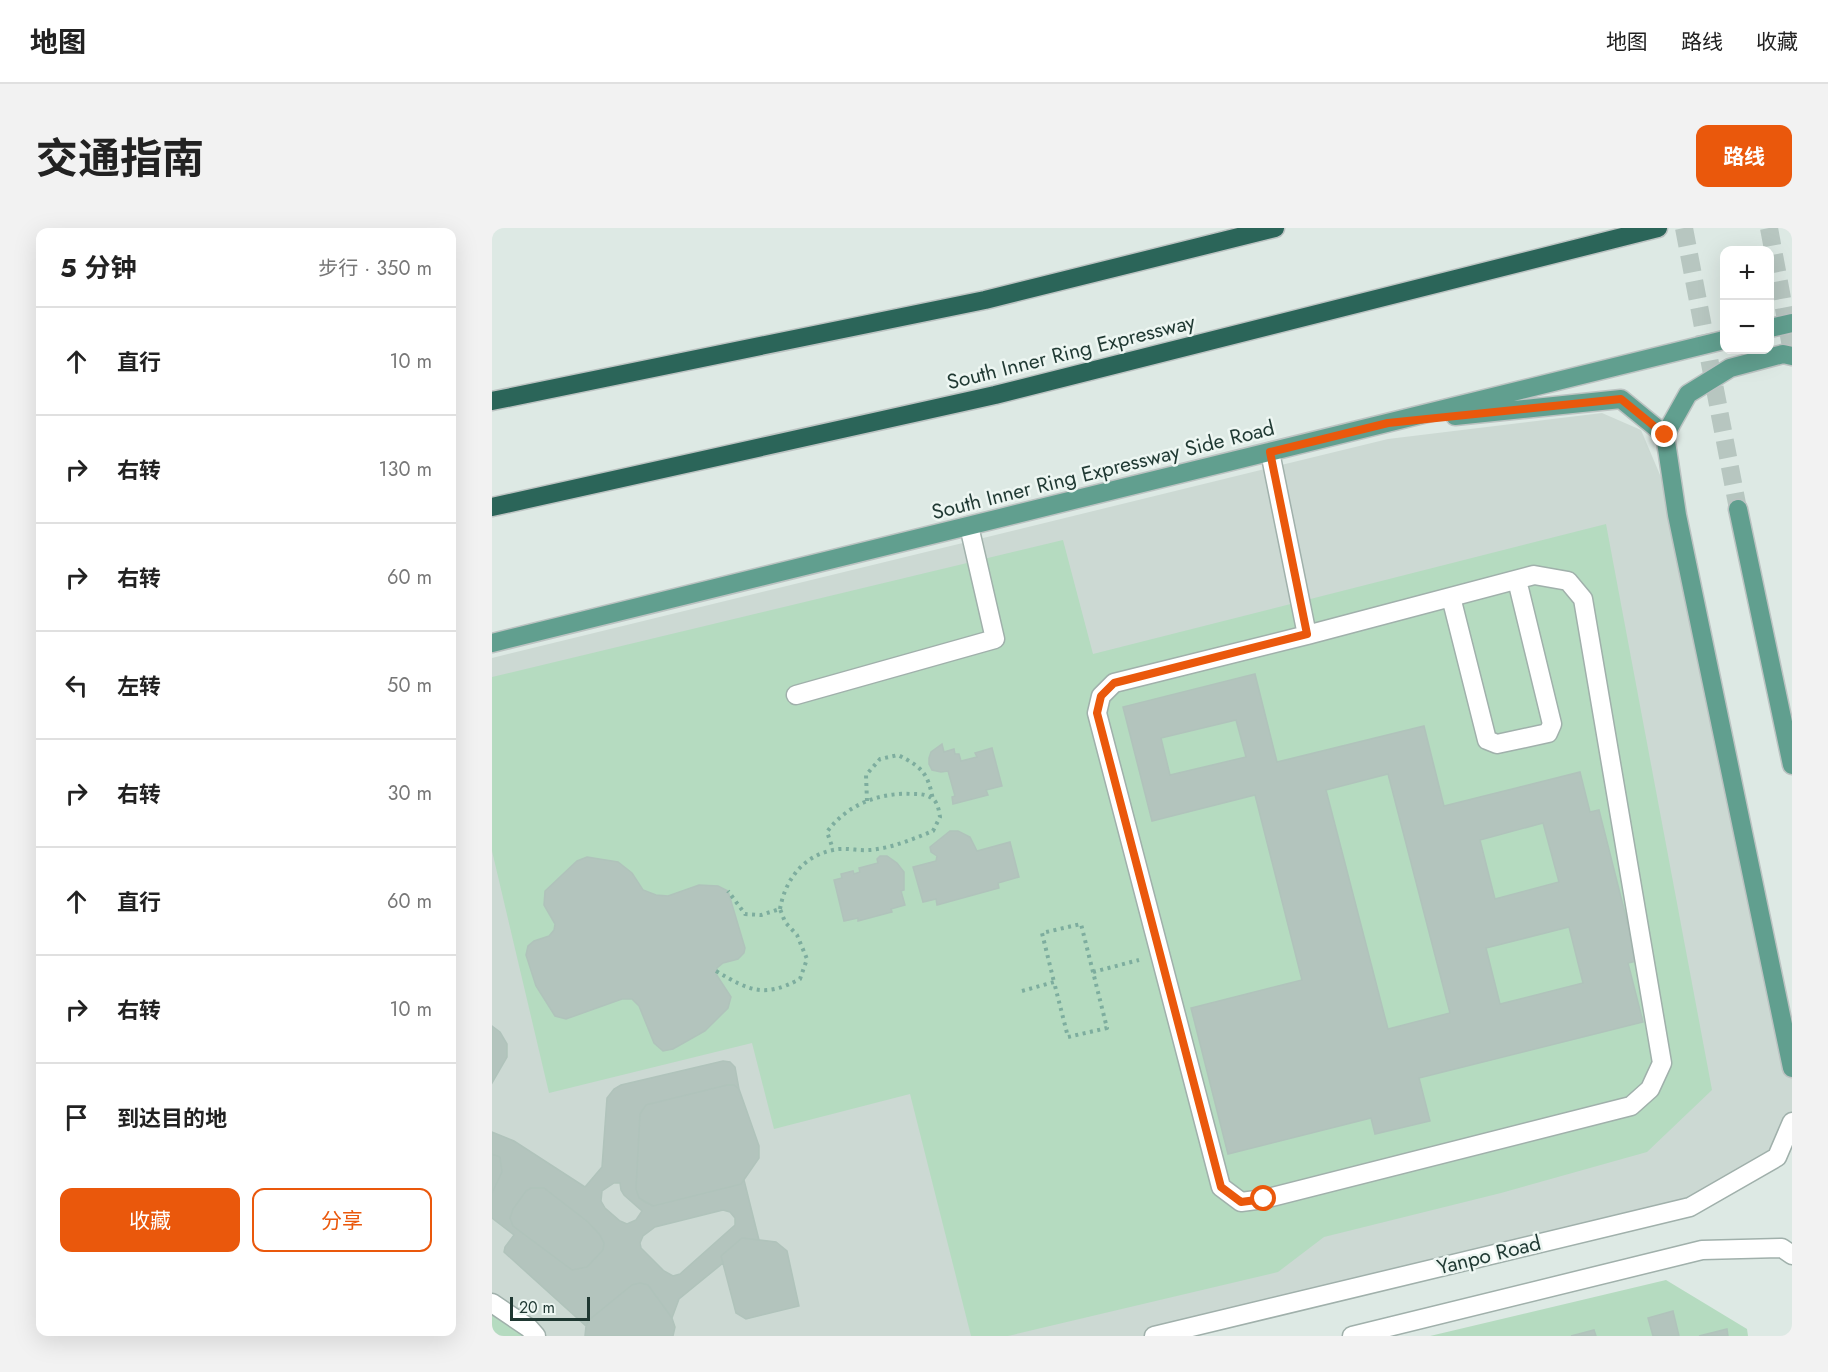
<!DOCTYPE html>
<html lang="zh">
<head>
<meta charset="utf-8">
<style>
	body { margin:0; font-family:Jost,"Noto Sans SC",sans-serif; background:#f2f2f2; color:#222 }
	.controls { position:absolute; right:18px; top:18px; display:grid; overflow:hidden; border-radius:12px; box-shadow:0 6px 24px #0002 }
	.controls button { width:54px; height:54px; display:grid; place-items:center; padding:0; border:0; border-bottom:2px solid #e0e0e0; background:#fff; color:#222; font:30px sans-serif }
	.scale { position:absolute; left:18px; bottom:15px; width:80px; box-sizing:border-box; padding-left:6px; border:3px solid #1f3832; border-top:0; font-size:16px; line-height:21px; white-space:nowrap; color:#1f3832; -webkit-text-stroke:4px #edf6f2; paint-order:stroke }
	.stop { position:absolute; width:18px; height:18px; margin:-14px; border:4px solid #ea580c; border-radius:50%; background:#fff }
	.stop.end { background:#ea580c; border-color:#fff; box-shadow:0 2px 6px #0008 }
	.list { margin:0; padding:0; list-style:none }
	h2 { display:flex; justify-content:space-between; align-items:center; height:78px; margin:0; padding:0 24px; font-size:26px }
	h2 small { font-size:20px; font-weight:400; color:#767676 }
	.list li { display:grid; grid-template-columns:39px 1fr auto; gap:18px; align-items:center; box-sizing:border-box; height:108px; padding:0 24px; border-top:2px solid #e0e0e0 }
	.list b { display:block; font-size:22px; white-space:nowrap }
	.list em { font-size:20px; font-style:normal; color:#767676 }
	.actions { display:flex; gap:12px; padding:18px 24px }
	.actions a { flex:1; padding:14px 0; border:2px solid #ea580c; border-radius:12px; text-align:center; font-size:21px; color:#ea580c }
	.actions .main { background:#ea580c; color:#fff }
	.icon { flex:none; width:33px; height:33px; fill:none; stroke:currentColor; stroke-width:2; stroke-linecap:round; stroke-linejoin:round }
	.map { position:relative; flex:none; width:1300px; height:1108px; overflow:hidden; border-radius:12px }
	header { display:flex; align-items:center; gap:36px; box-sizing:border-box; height:84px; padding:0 30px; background:#fff; border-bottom:2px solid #e0e0e0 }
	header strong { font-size:28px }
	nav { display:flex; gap:33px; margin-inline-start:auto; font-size:21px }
	.intro { display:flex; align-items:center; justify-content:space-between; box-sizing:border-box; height:144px; padding:0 36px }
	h1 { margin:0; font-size:42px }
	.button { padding:15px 27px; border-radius:12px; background:#ea580c; color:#fff; font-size:21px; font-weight:700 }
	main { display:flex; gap:36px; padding:0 36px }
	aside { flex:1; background:#fff; border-radius:12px; box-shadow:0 6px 24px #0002 }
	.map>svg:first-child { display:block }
	.built { fill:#ccd9d3 }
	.green { fill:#b5dbc0 }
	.building { fill:#b3c4bd; stroke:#b0c3bb; stroke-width:1.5; fill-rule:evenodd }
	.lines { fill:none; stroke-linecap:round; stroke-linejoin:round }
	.major-tunnel { stroke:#b7c6c0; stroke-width:18; stroke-dasharray:18 9; stroke-linecap:butt }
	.minor-casing { stroke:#a0b0ab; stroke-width:21 }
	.major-casing { stroke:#bcc3c2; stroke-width:21 }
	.highway-casing { stroke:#bcc3c2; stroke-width:21 }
	.path { stroke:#7dad9e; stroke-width:4; stroke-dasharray:3 4.5; stroke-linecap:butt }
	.minor { stroke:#fff; stroke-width:18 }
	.major { stroke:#619f8f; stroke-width:18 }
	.highway { stroke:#2b6559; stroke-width:18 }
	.route { stroke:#ea580c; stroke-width:8 }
	.labels { text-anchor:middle; stroke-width:5; stroke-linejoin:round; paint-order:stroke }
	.street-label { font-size:21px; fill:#1f3832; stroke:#edf6f2 }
</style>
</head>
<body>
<header>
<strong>地图</strong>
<nav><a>地图</a><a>路线</a><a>收藏</a></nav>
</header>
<div class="intro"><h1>交通指南</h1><a class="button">路线</a></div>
<main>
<aside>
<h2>5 分钟<small>步行 · 350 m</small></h2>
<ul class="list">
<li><svg class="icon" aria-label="ahead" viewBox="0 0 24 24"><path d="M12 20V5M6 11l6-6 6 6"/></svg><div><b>直行</b></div><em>10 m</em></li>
<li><svg class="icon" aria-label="right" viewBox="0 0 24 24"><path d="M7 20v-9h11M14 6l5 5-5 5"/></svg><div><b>右转</b></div><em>130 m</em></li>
<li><svg class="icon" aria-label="right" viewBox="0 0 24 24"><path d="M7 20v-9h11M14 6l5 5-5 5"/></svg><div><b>右转</b></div><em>60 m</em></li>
<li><svg class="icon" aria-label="left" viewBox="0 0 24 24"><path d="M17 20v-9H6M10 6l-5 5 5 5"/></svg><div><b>左转</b></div><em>50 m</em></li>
<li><svg class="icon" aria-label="right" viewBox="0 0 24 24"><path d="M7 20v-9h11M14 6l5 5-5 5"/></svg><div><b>右转</b></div><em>30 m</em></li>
<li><svg class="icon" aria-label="ahead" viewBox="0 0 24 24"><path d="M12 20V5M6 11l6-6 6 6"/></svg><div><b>直行</b></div><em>60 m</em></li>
<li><svg class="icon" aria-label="right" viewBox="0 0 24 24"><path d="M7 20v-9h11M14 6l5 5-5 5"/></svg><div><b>右转</b></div><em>10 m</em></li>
<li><svg class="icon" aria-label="arrive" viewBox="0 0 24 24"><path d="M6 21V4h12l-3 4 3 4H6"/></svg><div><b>到达目的地</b></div></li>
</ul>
<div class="actions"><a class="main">收藏</a><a>分享</a></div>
</aside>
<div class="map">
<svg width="1300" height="1108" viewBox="0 0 1300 1108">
	<rect width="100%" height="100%" fill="#dde9e4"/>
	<path class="built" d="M1110,185L1149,202L1185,287L1300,840V894L1285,929L1198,979L662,1108H44L0,1075V430L896,211Z"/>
	<path class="green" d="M1114,296L1220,862L1155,924L1009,965L832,1009L786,1044L516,1108H479L418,866L282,901L260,815L57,865L0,623V449L571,312L601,426Z
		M1174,1052L1255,1101L1256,1108H938Z
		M0,1075L44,1108H0Z"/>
	<path class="building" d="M763,446L785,534L932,498L952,578L1088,544L1098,584L1107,582L1145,733L1136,735L1151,794L927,850L938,893L883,906L879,890L736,926L699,780L810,752L763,567L660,593L631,479ZM744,492L754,529L678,547L669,510ZM896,546L958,785L896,801L834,562ZM1051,595L1067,654L1003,671L988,612ZM1077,699L1091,755L1008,776L994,720Z
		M450,516L452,524L462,521L463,526H467L469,533L485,529L483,525L500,520L510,558L494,562L496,567L461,576L460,569L463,568L456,543L449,544L440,542L437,536V530L439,524Z
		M458,603H466L478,609L485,623L518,614L527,649L506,655L507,660L445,677L444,671L431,674L421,639L444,633L445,628L439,624L438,619Z
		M388,628H395L405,635L412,644V662L409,663L413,677L399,681L400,684L366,693V690L352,693L342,652L350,650L349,646L361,643L362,646L368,644L367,640L386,635L385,631Z
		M95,629L126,634L140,645L151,662L164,667L176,668L207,657L226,658L236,663L253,720L252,725L246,731L231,735L225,740L224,746L239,769L236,780L213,803L181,821L171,823L162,815L147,778L140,771H130L74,791L63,788L44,758L34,727L36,718L42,713L57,708L62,702L63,696L52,677L53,663L85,633Z
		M0,798L8,804L15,816V829L0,855Z
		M231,833L238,834L243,839L247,861L242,857H235L154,877L148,886L144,961L147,970L161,978L249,956L252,952L267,1012L250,1010L229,1028L231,1035L187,1071L180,1090L156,1057L148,1055L140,1057L97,1092L94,1098L12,1024L13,1019L22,1007L0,990V965L10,944L8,929L0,926V904L22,913L93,959L110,939L115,870L122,861L129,857ZM122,955H128L129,962L132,967L150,983L144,992L135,996L128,993L113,980L109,973L110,963ZM39,960H52L96,994L108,1007L112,1015L111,1022L95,1039L80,1042L21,998L18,990L21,981L34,963ZM231,982L238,984L243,990V997L188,1046L181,1048L172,1043L149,1020L148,1015L151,1008L163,999Z
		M235,857H242L247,861L267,918V930L249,956L161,978L153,974L147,970L144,961L148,886L154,877Z
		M0,926L8,929L10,944L0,965Z
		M39,960H52L96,994L108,1007L112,1015L111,1022L95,1039L80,1042L21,998L18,990L21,981L34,963Z
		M250,1010L284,1014L295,1023L307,1078L254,1091L244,1085L229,1028Z
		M148,1055L156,1057L180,1090L183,1099L181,1108H93L94,1098L97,1092L140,1057Z
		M1181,1083L1187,1108H1161L1156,1090Z
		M1235,1101L1236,1108H1207Z
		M1102,1102L1104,1108H1079Z"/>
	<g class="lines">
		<path class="major-tunnel" d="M1192,0L1246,281
			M1277,0L1300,124"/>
		<g class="minor-casing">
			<path id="minor" d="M778,224L815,407L622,455L609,468L605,485L729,959L749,974L772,971L1139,878L1158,861L1170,835L1091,371L1076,353L1042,347L815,407
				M959,369L995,512L1005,516L1056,505L1060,496L1025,352
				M304,467L503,411L477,298
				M0,1075L37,1100L44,1108
				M662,1108L1198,979L1285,929L1300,894
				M860,1108L1210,1022L1290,1020L1300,1027"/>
		</g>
		<g class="major-casing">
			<path id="major" d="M1278,100L1300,95
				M963,188L1129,171L1173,207L1185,287L1300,840
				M1173,207L1196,166L1238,140L1291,126L1300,128
				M1246,281L1300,537
				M0,415L1232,112"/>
		</g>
		<g class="highway-casing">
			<path id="highway" d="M0,173L493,72L783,0
				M0,279L503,167L1166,0"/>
		</g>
		<path class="path" d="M375,573L374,547L388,531L406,527C430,539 436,545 441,572
			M288,681C293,652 311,628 341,622C352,619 366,623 378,622C400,620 421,611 441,603L448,589C447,583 446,576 442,572C435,566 429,566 420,566C388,564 354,577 335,604L341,621
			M224,743C258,763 272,770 308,751L315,731L305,707L293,694L288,681L269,687L253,686L236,663
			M601,744L647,732
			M530,763L562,754L576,809L615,800L589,696L550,705L562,754"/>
		<use href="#minor" class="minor"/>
		<use href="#major" class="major"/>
		<use href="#highway" class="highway"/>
	</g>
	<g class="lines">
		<path class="route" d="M772,971L749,974L729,959L605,485L609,468L622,455L815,406L778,224L896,195L1129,171L1173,207"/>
	</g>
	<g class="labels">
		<g class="street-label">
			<text transform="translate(579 124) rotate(-14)" y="7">South Inner Ring Expressway</text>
			<text transform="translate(611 242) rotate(-14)" y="7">South Inner Ring Expressway Side Road</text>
			<text transform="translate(997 1027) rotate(-14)" y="7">Yanpo Road</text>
		</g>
	</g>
</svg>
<div class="controls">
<button>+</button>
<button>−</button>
</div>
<div class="scale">20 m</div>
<div class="stop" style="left:772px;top:971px"></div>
<div class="stop end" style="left:1173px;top:207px"></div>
</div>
</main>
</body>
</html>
